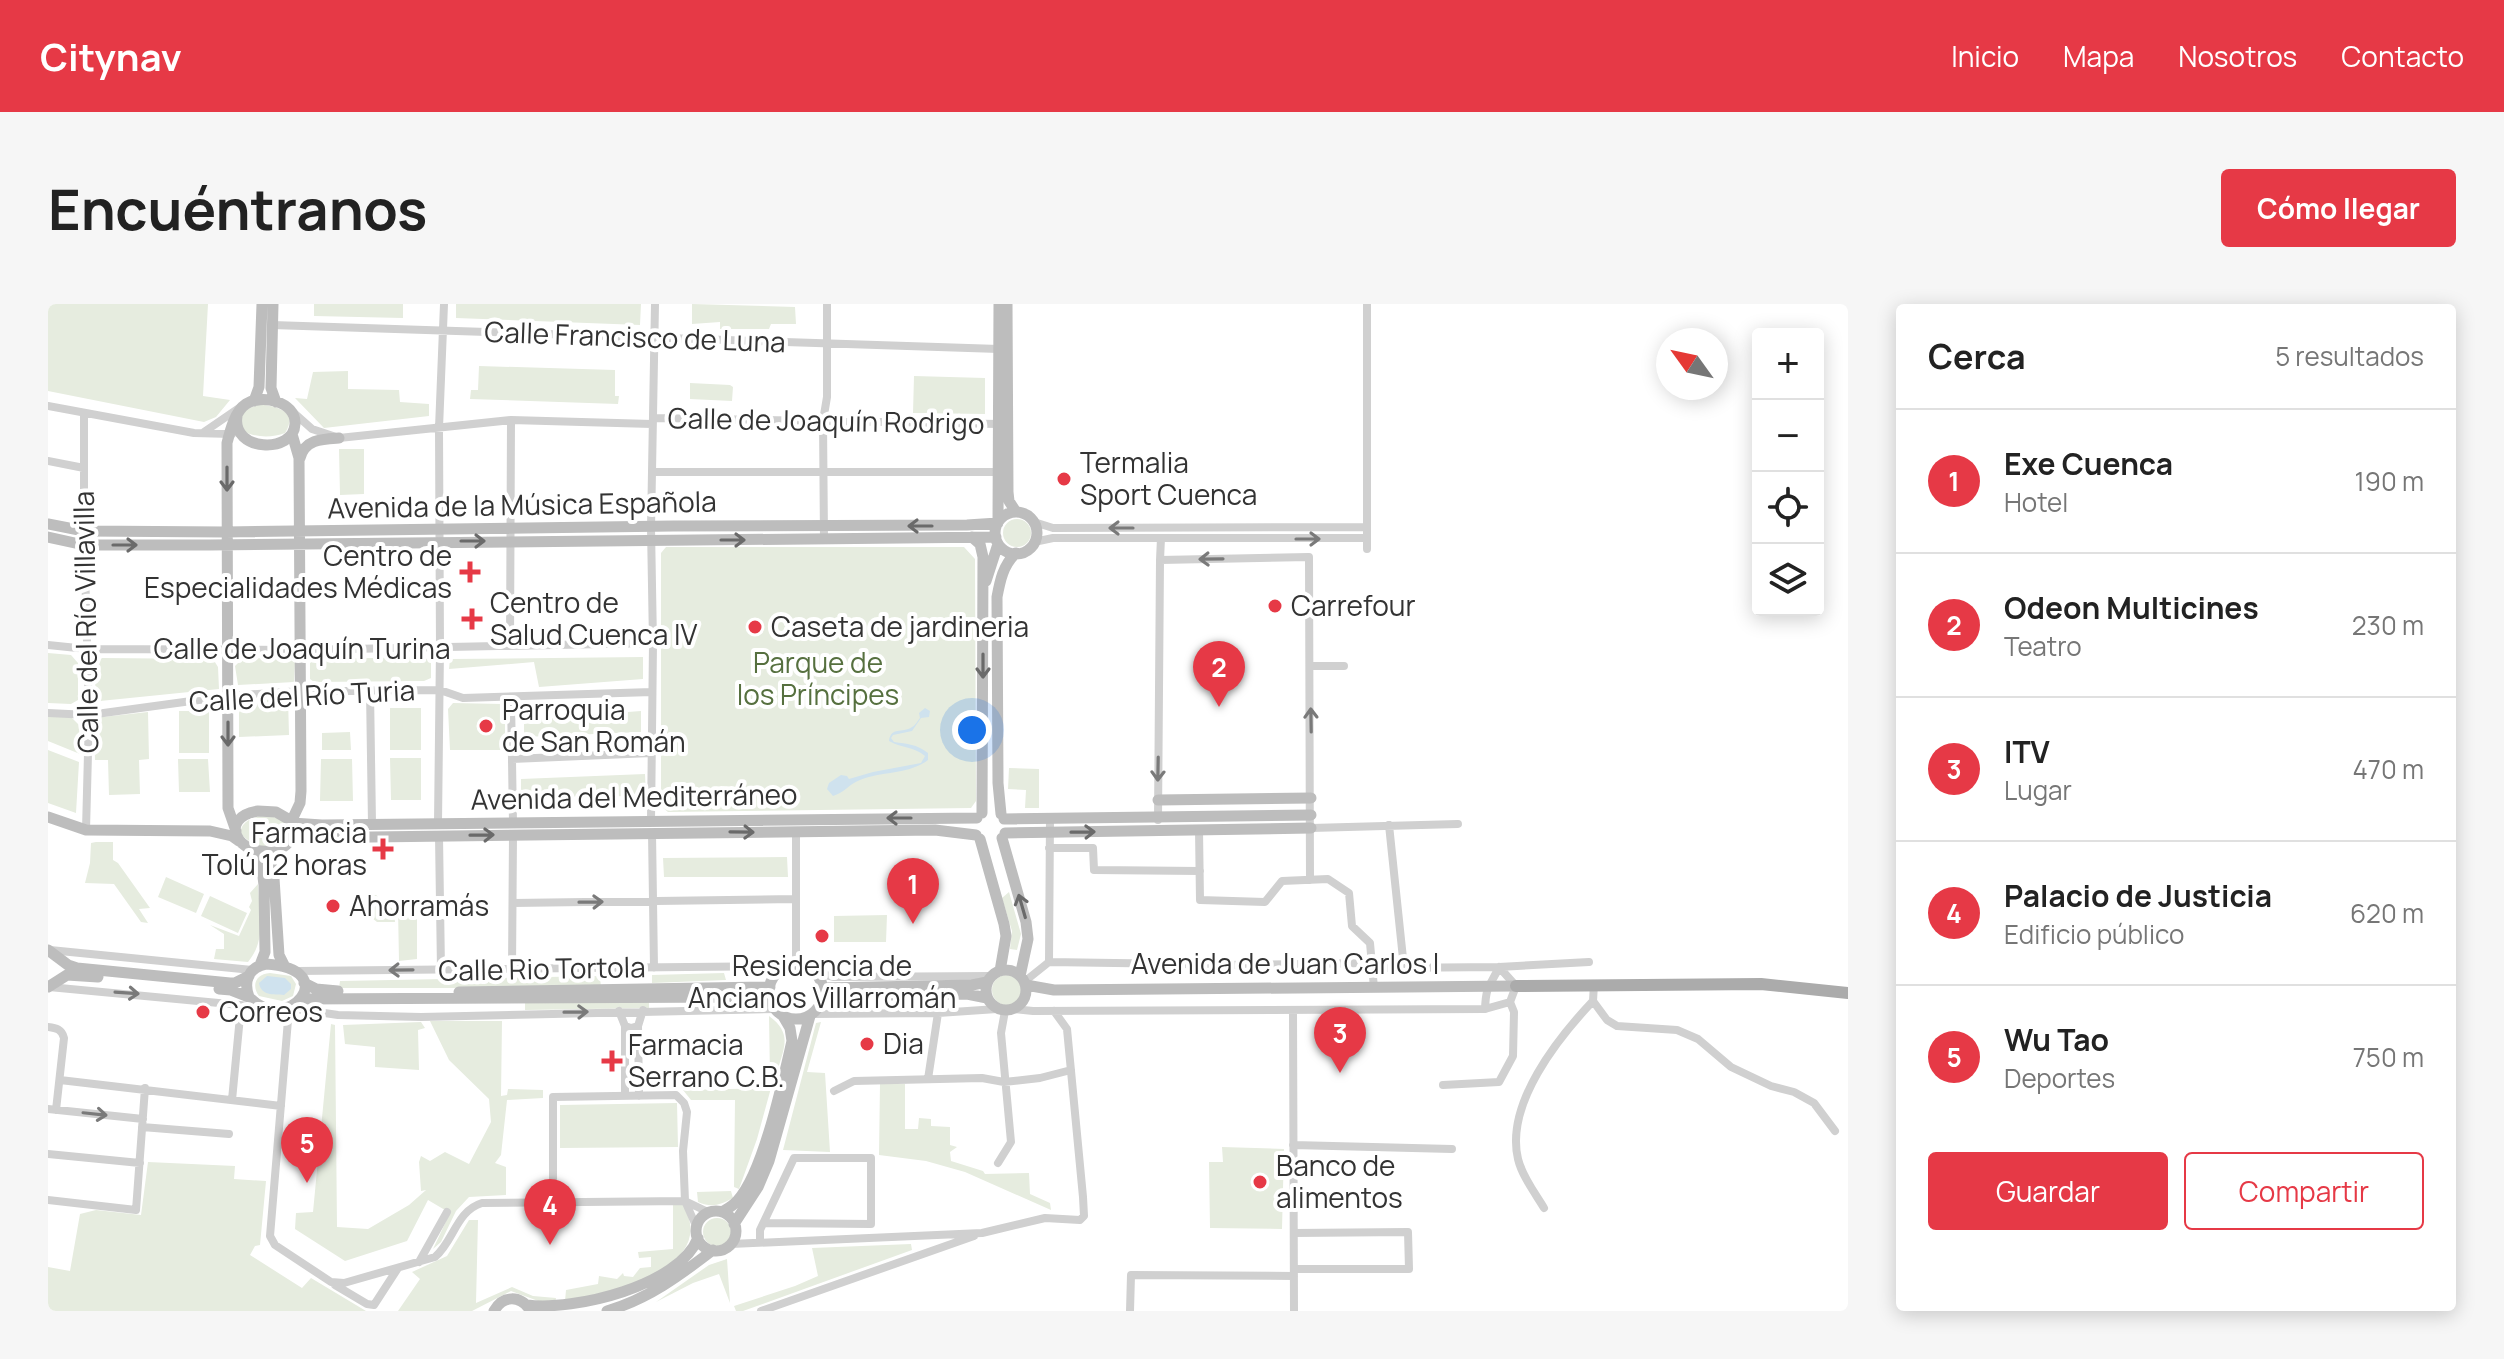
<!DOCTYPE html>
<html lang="es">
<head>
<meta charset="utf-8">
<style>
	body { margin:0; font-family:Manrope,sans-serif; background:#f6f6f6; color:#222 }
	.controls { position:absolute; right:24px; top:24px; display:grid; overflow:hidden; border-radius:8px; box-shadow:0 4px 20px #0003 }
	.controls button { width:72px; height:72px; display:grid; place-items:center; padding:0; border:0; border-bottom:2px solid #e0e0e0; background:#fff; color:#222; font:40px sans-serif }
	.compass { position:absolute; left:1608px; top:24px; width:72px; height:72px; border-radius:50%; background:#fff; box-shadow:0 4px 20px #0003; rotate:303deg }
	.you { position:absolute; left:924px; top:426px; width:28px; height:28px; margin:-20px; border:6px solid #fff; border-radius:50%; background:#1a73e8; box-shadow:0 0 0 12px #1a73e833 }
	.badge { display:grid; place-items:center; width:52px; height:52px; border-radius:50%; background:#e63946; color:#fff; font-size:26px; font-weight:700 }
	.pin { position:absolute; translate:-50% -66px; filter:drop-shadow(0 2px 4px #0008) }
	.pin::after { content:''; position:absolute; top:42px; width:28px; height:24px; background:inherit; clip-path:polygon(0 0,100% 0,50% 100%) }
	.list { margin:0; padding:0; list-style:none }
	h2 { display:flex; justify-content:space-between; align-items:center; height:104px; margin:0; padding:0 32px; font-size:34px }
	h2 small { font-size:26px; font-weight:400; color:#767676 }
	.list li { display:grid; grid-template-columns:52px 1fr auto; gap:24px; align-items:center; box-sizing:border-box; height:144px; padding:0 32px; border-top:2px solid #e0e0e0 }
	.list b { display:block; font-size:30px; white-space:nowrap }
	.list p { margin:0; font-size:26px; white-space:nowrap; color:#767676 }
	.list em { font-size:26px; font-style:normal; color:#767676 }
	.actions { display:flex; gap:16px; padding:24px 32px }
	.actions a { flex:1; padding:18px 0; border:2px solid #e63946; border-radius:8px; text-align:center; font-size:28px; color:#e63946 }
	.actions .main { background:#e63946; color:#fff }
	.icon { flex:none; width:44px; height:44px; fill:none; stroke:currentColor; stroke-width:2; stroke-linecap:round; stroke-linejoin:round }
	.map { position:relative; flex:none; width:1800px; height:1007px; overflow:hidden; border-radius:8px }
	header { display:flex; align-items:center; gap:48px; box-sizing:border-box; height:112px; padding:0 40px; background:#e63946; color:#fff }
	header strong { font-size:38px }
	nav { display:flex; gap:44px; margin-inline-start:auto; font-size:28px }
	.intro { display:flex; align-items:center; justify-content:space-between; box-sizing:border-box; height:192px; padding:0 48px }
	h1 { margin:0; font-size:56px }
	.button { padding:20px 36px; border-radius:8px; background:#e63946; color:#fff; font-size:28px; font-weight:700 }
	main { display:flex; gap:48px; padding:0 48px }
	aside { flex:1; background:#fff; border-radius:8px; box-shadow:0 4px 20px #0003 }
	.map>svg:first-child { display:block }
	.green { fill:#e6ecdf }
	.water { fill:#cfe2ee }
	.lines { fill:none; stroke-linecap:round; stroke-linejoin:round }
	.street { stroke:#d0d0d0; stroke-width:8 }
	.secondary { stroke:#bdbdbd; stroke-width:11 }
	.primary { stroke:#ababab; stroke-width:12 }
	.oneway { stroke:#6a6a6a }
	.oneway2 { stroke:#7a7a7a }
	.poi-dot { fill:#e63946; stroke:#fff; stroke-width:3 }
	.labels { text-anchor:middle; stroke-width:8; stroke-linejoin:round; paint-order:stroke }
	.street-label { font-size:28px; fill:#333; stroke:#fff }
	.poi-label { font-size:28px; fill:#333; stroke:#fff; text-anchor:start }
	.park-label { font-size:28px; fill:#56703f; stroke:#fff }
</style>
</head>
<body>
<header>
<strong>Citynav</strong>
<nav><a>Inicio</a><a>Mapa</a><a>Nosotros</a><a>Contacto</a></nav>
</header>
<div class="intro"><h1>Encuéntranos</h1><a class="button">Cómo llegar</a></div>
<main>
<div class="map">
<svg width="1800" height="1007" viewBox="0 0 1800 1007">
	<rect width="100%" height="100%" fill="#fff"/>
	<path class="green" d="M0,0H160L155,92L182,96L168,113L156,118L0,87Z
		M266,0H355V14L266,12Z
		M408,0H593L592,21L408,14Z
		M644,0L747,3L748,20H723L721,25H672V18L644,20Z
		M431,62L567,66V92H571L570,100L422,95L423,86H430Z
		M300,67V85L351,86L352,98L381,100V112L276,124L247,94L259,95L265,68Z
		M866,72L937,74V110L865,109Z
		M642,79L682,81L685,83L684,97L642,95Z
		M212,100C229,103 251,107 237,129C224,134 206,134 194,126L192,111L197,106Z
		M291,145H316V190L292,191Z
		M955 229a14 14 0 1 1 28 0a14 14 0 1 1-28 0Z
		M618,243H916L927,255L928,497L923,504L620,508L613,502V249Z
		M0,349L23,351L30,359V396L23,400L0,399Z
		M239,353L247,359L246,378L190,381L187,362L194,355Z
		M376,353L383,358V374L376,377L266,378L262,375V359L269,355Z
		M595,353V375L491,383L486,358L401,365L402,355Z
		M54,354L165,355L170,363L171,385L52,397L48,392L46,362Z
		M240,394L241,431L191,433V404L196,398Z
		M405,399L454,400L457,404V446H402L400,405Z
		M342,404H373V446H342Z
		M131,407H161V449H131Z
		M593,407V428L476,433V416Z
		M100,408L101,455L91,456L92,490L61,491L60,456H47L46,414Z
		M0,411L23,413L31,421L32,450L0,437Z
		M302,428L303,446H274V429Z
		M0,446L31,458L28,509L0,499Z
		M342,454H373V496H343Z
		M130,455H160L162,488H131Z
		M273,455H304L305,497H272Z
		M961,464L991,465V504H977L978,486L960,485Z
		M597,470L598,492L473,493V475Z
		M213,512L226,513L238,518L242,530C225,548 209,547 192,529C194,517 202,515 213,512Z
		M48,538H65V556L70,559L102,604L91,605L100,619L93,618L66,580L37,579L42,559L43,539Z
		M739,553L740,573H616L615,554Z
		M118,573L156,590L148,609L110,593Z
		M210,580C211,607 219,636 200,658L166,655L168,645H176V630L162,621L191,632L203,606L201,603L204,597L202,589Z
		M961,588L973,630L969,646L962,645L964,627L954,594Z
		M328,591L346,606L347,618H329L324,614V592Z
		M162,592L199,609L190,629L153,612Z
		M350,605L369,608V655L351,657Z
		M839,611L838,638H786V612Z
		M222,669L243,672L248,680L245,692L234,697L211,692C203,681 208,670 222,669Z
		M676,669L678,676L604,679V671Z
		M944 686a15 15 0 1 1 30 0a15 15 0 1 1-30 0Z
		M552,672L553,684H291L292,677Z
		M601,695V704L477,706V699Z
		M721,712C747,731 734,746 728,773L722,774Z
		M382,717H454L453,792L459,791L460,785L495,786V794L459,796L453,851L447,859L458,863V891L421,893L408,907L393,938L385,945L402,909L380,896L359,937L297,957L247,925L248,909L265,908L283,720L287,721L289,923L320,925L361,901L378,886L373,887L371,858L373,852L382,857L397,848L421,860L443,818L441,795L401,756Z
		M373,718L377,724L370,726L371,766L327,763V743L297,740L295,721Z
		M773,718L759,768L777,769L782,848L735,846L768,719Z
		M832,779L857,780V825H870L871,814L883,815V822L902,823V841L909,843L902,848L903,857L935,867L937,870L981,869L982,890L1002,899L1003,906L917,868L878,857L831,851Z
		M723,784L709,835L691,885L686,883L687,796H643L635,786Z
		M629,799L630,843L512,844V801Z
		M1174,843L1236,845L1234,925L1162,924L1161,858H1175Z
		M100,858L187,862L186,875L218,877L212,941L207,942L202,951L254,984L263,974L318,1007H0V963L22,967L32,910L48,906L93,911Z
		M683,887L685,894C672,901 664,904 650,898L649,888Z
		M625,900L636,901C640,910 644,921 642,931C635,974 551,990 517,997L518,986L550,980L551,972L569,975L575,969L576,972L585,973L592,964L603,963V953L591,954L590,948L625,945Z
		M655 928a14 14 0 1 1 28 0a14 14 0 1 1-28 0Z
		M421,916H430L428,999L464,983L485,992L508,994L507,999L493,998L463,987L424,1007H350L372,975L364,968L399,952Z
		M863,940L864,946L695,1007H688L686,1002L747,982L770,972L764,944Z
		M679,955L682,999L671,970L645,979L608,998L661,961Z"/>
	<path class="water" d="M877,404L882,407L881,413L873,414L864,427L845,431L843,434L846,438C860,440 868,440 880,449V456C860,471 834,467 812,476C801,480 796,489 785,492L779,485L781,479L793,471L799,472L801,475L825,468L873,459L877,452C865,442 853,444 841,437C843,422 854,430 864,423C868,421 869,417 872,414L871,409Z
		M219,672L237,674L243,680V685L236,691C225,690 213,692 211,679Z"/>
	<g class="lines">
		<path class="street" d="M224,21L951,45
			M0,102L146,129L184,130
			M246,109L264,125L291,134L463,116L604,120
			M36,110V227L41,411L38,526
			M605,114L951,120
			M156,128L191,104
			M0,157L36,164
			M604,168H951
			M986,218L1005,224L1319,223
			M776,236L775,117L779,93V0
			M986,238L1005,234H1319
			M1319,245V0
			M1112,256L1113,234
			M0,341L39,345L252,346L605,339
			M462,342L463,116
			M1262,362H1296
			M322,386L324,520
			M463,394L465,519
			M0,409L41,411L180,392L253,387L392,386L415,394L604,388
			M464,455L603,449
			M1110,516L1112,256L1261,253L1262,576
			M603,517L605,339L603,224L607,0
			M390,519L392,344L391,124L396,0
			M1341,521L1356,664
			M1263,524L1410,520
			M1151,526L1152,596L1217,598L1234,577L1280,575L1301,589L1304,622L1322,639L1326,684
			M604,529L606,664
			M748,529V661
			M391,532L393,666
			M1001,544H1045L1046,566L1152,567
			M465,599L747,595
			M2,646L204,666
			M1001,658L1198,661L1324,659L1335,664L1451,663L1541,658
			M464,665L465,531
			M250,667L739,662
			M769,669L786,673L944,672
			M976,678L1001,658L1002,514
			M1,683L214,703
			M1545,697L1559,716L1569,722L1629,726L1650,735L1683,763L1723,782L1746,788L1766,799L1787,827
			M241,704L222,932L227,941L283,978L296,979L387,953C406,937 408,907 434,899L637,897L662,909
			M242,704L290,711L373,713L727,705
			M965,705L985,707L1437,705L1462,698L1468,682L1451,663C1442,683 1438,680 1437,705
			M1245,706L1246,1007
			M571,707L577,722L583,724L590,722L595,706
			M765,710L890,709L949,705
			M577,722V792
			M590,722L591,792
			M0,723C8,724 14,725 16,734L8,806
			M880,775L890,709
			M12,776L233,802
			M1395,781L1451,778L1465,752L1466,708L1462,698
			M786,787L806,777L934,774L956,778L992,774L1023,766
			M184,796L193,702
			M0,805L95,815
			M94,823L181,830
			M1245,841L1404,845
			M0,850L92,859
			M950,859L963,838L953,729L957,707
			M0,896L88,906L97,784
			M505,899V793L628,791L636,799L639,808L635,847L637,897L649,924
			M1496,904C1487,889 1474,872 1470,855C1457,800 1510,734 1545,697L1546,680
			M712,938V926L746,854H823V920L717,919
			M683,940L934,929L997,914L1032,916L1036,912L1035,893L1019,725L1006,707
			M371,958L399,908
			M1246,965H1361L1360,928L1246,929
			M287,981L319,1000L326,1001L350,964
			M713,1007L926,932
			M1082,1007L1083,971L1246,972"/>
		<path class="secondary" d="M225,0L223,84L228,98
			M959,0L960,188L961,197L968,208
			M206,97L211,83L214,0
			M252,154C257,135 275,135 291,134
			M947 229a21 21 0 1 1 42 0a21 21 0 1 1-42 0Z
			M950,218L951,0
			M0,220L36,227L178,228L625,222L919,221L950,219
			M0,233L36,241H162L948,233
			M924,233L932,240L935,253L934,509
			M938,277L950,240
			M1110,496L1263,494
			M210,507L228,508L242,516L245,530C242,539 237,544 227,546C189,555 169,513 210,507Z
			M953,510L950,479L949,293C952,277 955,261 968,249
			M0,513L38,526L162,527L184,532L191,537
			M956,515L1263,511
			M243,518L252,499L253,487L251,154L244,130
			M244,519L274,521L929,514
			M188,527L180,504L179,139C182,127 187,107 198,100C213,90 248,97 247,120C246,150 183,148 189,112
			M957,529L1263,524
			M244,534L887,526L928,531
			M954,534L978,618L980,635L972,672
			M932,535L956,620L958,632L952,667
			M232,545L226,552L225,559L231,651L236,661
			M202,546L213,556L216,581L217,648L212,661
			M0,646L20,661L29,664L182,679H187L201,672
			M218,660C297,665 239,733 201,693C195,677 201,663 218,660Z
			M721 688a27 27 0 1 1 54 0a27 27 0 1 1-54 0Z
			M938 686a20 20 0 1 1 40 0a20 20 0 1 1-40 0Z
			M256,679L268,685L290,687
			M978,681L1006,686L1468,682
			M0,683L19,671L50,673
			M776,684L924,681L939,678
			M171,685L183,686L201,693
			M411,688L722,683
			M836,691L919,690L939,694
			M253,695L694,693L710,694L723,698
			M648 927a20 20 0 1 1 40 0a20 20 0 1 1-40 0Z
			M674,908C679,905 685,902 689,897C715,870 735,776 744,737L742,724L735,712
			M686,920L710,883L721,857L762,712
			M479,1001C526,1007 631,982 650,934
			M446,1007C455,991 472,991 482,1006
			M559,1007C600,995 631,972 665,946"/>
		<path class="primary" d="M1468,682L1713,680L1800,689"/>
	</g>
	<defs><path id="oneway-shaft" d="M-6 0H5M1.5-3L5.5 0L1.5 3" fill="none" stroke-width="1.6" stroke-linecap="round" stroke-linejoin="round" transform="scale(2)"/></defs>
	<g class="oneway">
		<use href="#oneway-shaft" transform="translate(179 175) rotate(90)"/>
		<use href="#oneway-shaft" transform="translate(872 222) rotate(180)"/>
		<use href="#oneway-shaft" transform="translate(685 236)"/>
		<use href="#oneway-shaft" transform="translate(425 237)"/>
		<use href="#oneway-shaft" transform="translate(77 241)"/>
		<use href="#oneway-shaft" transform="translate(935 362) rotate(90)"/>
		<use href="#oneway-shaft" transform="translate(180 430) rotate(90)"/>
		<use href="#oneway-shaft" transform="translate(851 514) rotate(-180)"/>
		<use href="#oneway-shaft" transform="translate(694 528) rotate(1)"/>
		<use href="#oneway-shaft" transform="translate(1035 528) rotate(-1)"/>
		<use href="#oneway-shaft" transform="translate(434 531) rotate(-1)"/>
		<use href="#oneway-shaft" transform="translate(974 602) rotate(-106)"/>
	</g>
	<g class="oneway2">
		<use href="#oneway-shaft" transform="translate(1073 224) rotate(180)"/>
		<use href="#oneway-shaft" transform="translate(1260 235)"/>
		<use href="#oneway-shaft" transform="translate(1163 255) rotate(179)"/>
		<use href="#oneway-shaft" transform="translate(1263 416) rotate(-91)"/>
		<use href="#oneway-shaft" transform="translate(1110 465) rotate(91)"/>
		<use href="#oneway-shaft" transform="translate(543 598) rotate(-1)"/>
		<use href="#oneway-shaft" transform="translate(353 666) rotate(179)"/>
		<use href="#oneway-shaft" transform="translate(79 689) rotate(4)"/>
		<use href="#oneway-shaft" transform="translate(528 708) rotate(-1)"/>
		<use href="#oneway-shaft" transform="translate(47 810) rotate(6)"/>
	</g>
	<g class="poi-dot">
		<circle cx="1016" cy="175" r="8"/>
		<path d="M418 256h8v8h8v8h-8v8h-8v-8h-8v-8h8z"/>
		<circle cx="1227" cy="302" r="8"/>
		<path d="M420 303h8v8h8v8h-8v8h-8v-8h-8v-8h8z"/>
		<circle cx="707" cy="323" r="8"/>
		<circle cx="438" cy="422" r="8"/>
		<path d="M331 533h8v8h8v8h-8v8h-8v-8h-8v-8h8z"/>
		<circle cx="285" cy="602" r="8"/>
		<circle cx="774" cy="632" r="8"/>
		<circle cx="155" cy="708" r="8"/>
		<circle cx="819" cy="740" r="8"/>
		<path d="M560 745h8v8h8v8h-8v8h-8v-8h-8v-8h8z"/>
		<circle cx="1212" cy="878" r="8"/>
	</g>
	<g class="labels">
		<g class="street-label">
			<text transform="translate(587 33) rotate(2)" y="10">Calle Francisco de Luna</text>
			<text transform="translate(778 117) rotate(1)" y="10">Calle de Joaquín Rodrigo</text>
			<text transform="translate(474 201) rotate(-1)" y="10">Avenida de la Música Española</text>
			<text transform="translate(38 318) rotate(-91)" y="10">Calle del Río Villavilla</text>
			<text x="254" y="355">Calle de Joaquín Turina</text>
			<text transform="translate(254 392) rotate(-3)" y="10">Calle del Río Turia</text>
			<text transform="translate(586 493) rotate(-1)" y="10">Avenida del Mediterráneo</text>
			<text x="1237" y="670">Avenida de Juan Carlos I</text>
			<text transform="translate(494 665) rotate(-1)" y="10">Calle Rio Tortola</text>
		</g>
		<g class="poi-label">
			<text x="1032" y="169">Termalia<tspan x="1032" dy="32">Sport Cuenca</tspan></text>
			<text x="404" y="262" text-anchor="end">Centro de<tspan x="404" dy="32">Especialidades Médicas</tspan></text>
			<text x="442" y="309">Centro de<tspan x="442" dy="32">Salud Cuenca IV</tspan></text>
			<text x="1243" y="312">Carrefour</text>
			<text x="723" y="333">Caseta de jardineria</text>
			<text x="454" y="416">Parroquia<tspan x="454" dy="32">de San Román</tspan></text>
			<text x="319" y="539" text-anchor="end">Farmacia<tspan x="319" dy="32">Tolú 12 horas</tspan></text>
			<text x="301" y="612">Ahorramás</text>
			<text x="774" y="672" text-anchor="middle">Residencia de<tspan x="774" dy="32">Ancianos Villarromán</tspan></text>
			<text x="171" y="718">Correos</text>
			<text x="835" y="750">Dia</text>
			<text x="580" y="751">Farmacia<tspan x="580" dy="32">Serrano C.B.</tspan></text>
			<text x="1228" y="872">Banco de<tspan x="1228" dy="32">alimentos</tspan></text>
		</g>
		<g class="park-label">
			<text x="770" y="369">Parque de<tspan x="770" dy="32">los Príncipes</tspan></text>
		</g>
	</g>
</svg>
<div class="controls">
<button>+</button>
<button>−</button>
<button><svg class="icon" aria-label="locate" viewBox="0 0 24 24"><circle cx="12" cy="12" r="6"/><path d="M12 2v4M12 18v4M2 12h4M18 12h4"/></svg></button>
<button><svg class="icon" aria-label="layers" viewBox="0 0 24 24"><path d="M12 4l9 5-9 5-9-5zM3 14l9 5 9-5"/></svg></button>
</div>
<svg class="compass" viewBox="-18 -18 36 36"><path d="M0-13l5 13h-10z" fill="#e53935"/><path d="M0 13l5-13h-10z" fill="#767676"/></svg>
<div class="you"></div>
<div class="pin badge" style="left:865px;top:620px">1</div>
<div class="pin badge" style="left:1171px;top:403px">2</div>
<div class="pin badge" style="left:1292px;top:769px">3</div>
<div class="pin badge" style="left:502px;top:941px">4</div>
<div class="pin badge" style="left:259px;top:879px">5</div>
</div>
<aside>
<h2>Cerca<small>5 resultados</small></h2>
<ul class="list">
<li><span class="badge">1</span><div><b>Exe Cuenca</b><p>Hotel</p></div><em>190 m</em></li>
<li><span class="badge">2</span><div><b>Odeon Multicines</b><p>Teatro</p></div><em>230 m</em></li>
<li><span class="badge">3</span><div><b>ITV</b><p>Lugar</p></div><em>470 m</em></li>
<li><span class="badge">4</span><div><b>Palacio de Justicia</b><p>Edificio público</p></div><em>620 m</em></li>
<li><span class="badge">5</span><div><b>Wu Tao</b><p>Deportes</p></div><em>750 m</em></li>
</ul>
<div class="actions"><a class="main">Guardar</a><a>Compartir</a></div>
</aside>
</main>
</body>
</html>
